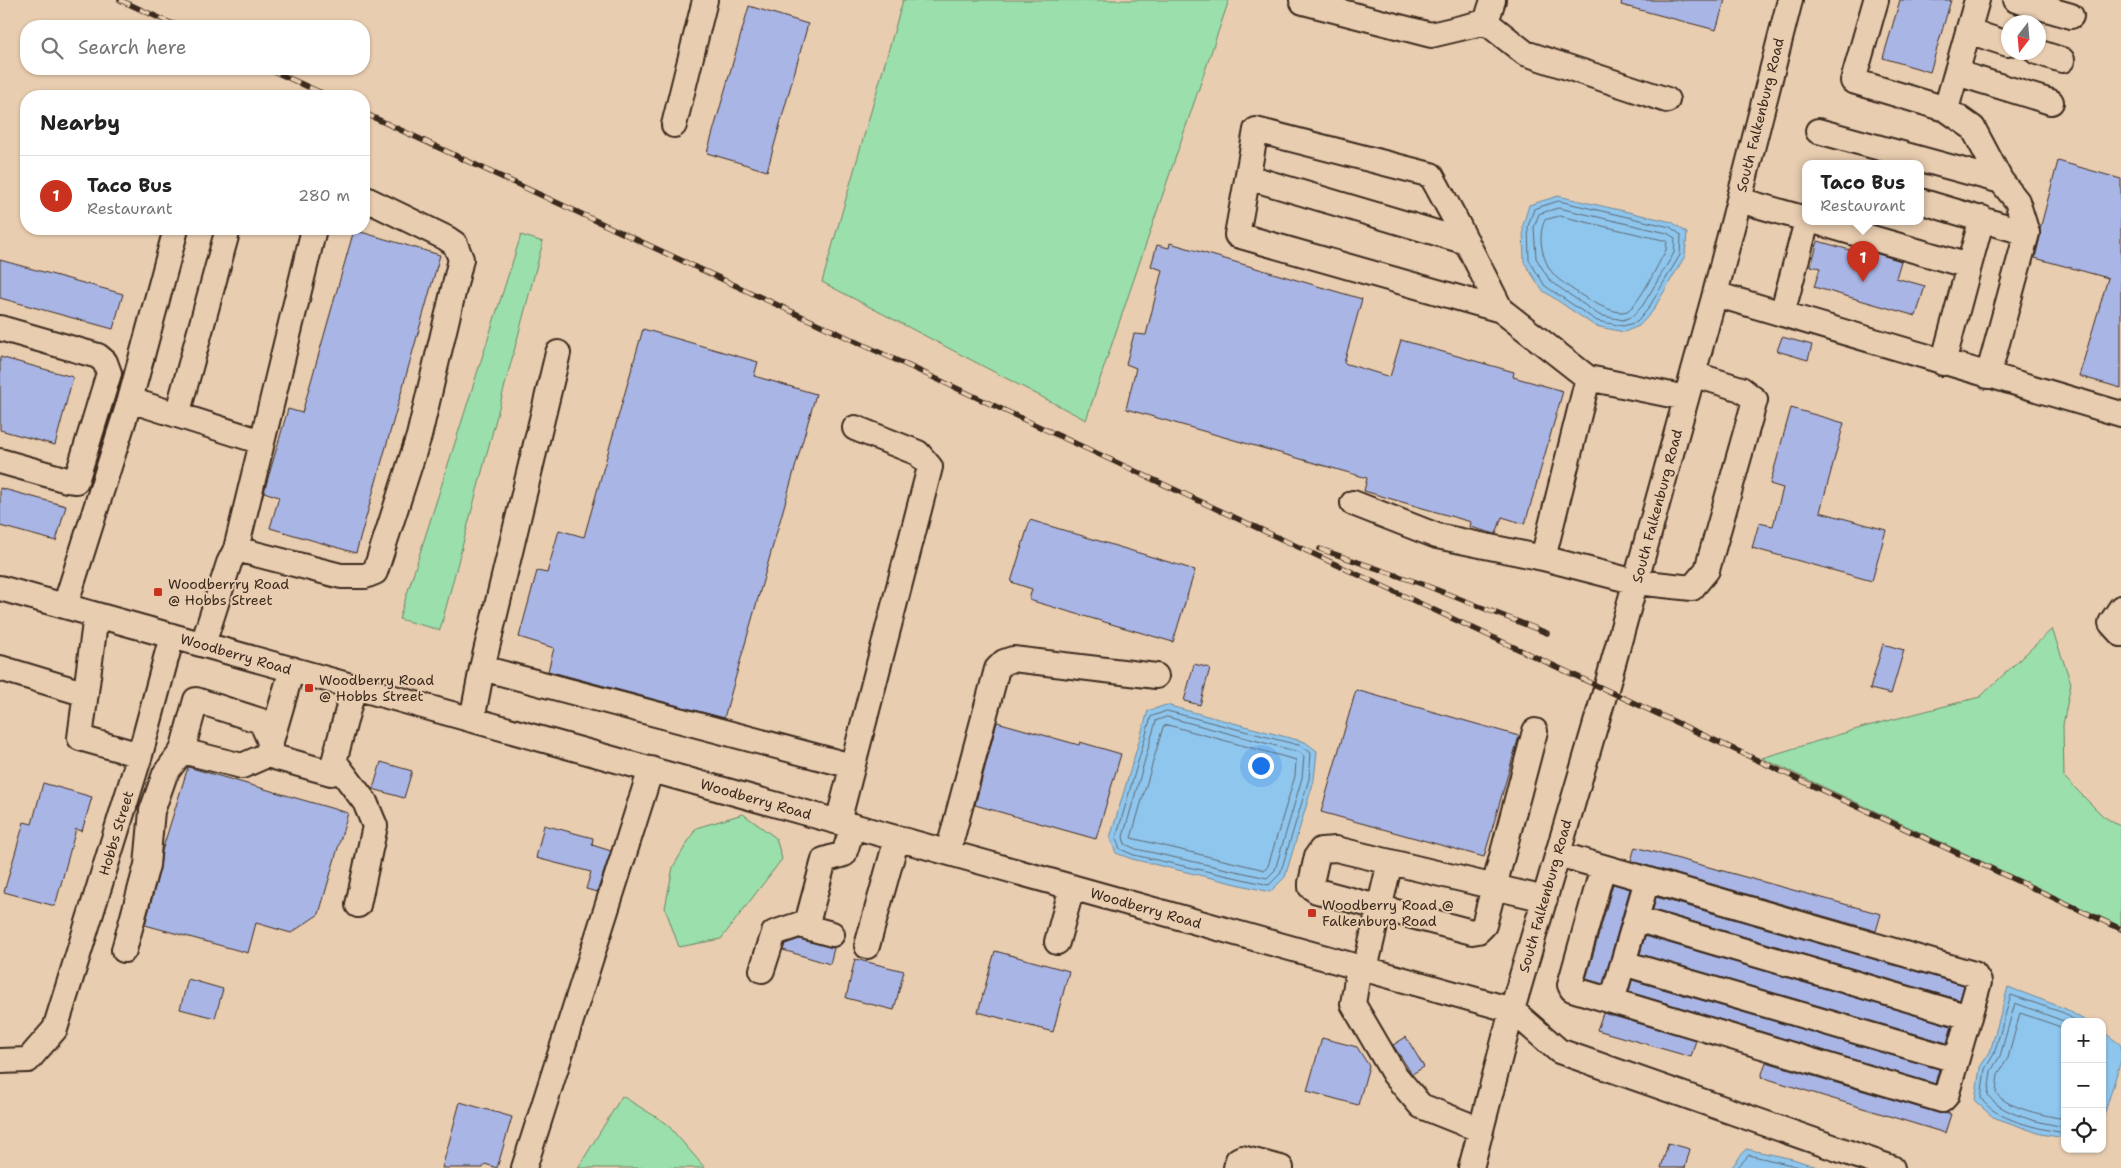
<!DOCTYPE html>
<html lang="en">
<head>
<meta charset="utf-8">
<style>
	body { margin:0; font-family:"Shantell Sans",sans-serif; background:#f2f2f2; color:#222 }
	.controls { position:absolute; right:15px; bottom:15px; display:grid; overflow:hidden; border-radius:10px; box-shadow:0 1px 4px #0004 }
	.controls button { width:45px; height:45px; display:grid; place-items:center; padding:0; border:0; border-bottom:1px solid #e0e0e0; background:#fff; color:#222; font:25px sans-serif }
	.compass { position:absolute; left:2001px; top:15px; width:45px; height:45px; border-radius:50%; background:#fff; box-shadow:0 1px 4px #0004; rotate:196deg }
	.you { position:absolute; left:1260px; top:765px; width:18px; height:18px; margin:-12px; border:4px solid #fff; border-radius:50%; background:#1a73e8; box-shadow:0 0 0 8px #1a73e833 }
	.badge { display:grid; place-items:center; width:32px; height:32px; border-radius:50%; background:#c8321e; color:#fff; font-size:16px; font-weight:700 }
	.pin { position:absolute; translate:-50% -41px; filter:drop-shadow(0 1px 2px #0008) }
	.pin::after { content:''; position:absolute; top:26px; width:18px; height:15px; background:inherit; clip-path:polygon(0 0,100% 0,50% 100%) }
	.popup { position:absolute; left:1802px; top:160px; width:122px; height:65px; box-sizing:border-box; display:grid; place-content:center; border-radius:10px; background:#fff; filter:drop-shadow(0 1px 4px #0005); font-size:16px; white-space:nowrap; color:#767676 }
	.popup b { font-size:19px; color:#222 }
	.popup::after { content:''; position:absolute; left:50%; top:100%; margin-left:-10px; border:10px solid transparent; border-top-color:#fff }
	.list { margin:0; padding:0; list-style:none }
	h2 { display:flex; justify-content:space-between; align-items:center; height:65px; margin:0; padding:0 20px; font-size:21px }
	h2 small { font-size:16px; font-weight:400; color:#767676 }
	.list li { display:grid; grid-template-columns:32px 1fr auto; gap:15px; align-items:center; box-sizing:border-box; height:80px; padding:0 20px; border-top:1px solid #e0e0e0 }
	.list b { display:block; font-size:19px; white-space:nowrap }
	.list p { margin:0; font-size:16px; white-space:nowrap; color:#767676 }
	.list em { font-size:16px; font-style:normal; color:#767676 }
	.icon { flex:none; width:28px; height:28px; fill:none; stroke:currentColor; stroke-width:2; stroke-linecap:round; stroke-linejoin:round }
	.map { position:relative; flex:none; width:2121px; height:1168px; overflow:hidden }
	.search { position:absolute; background:#fff; box-shadow:0 1px 4px #0004; left:20px; top:20px; width:350px; height:55px; display:flex; align-items:center; gap:12px; box-sizing:border-box; padding:0 18px; border-radius:20px; color:#767676; font-size:19px }
	.panel { position:absolute; background:#fff; box-shadow:0 1px 4px #0004; left:20px; top:90px; width:350px; height:145px; border-radius:20px }
	.map>svg:first-child { display:block }
	.green { fill:#9adfac; stroke:#6a8465 }
	.water { fill:#8fc6ed; stroke:#6d889a }
	.lines { fill:none; stroke-linecap:round; stroke-linejoin:round }
	.shore { stroke:#5d6871; stroke-width:1 }
	.building { fill:#a9b5e5; stroke:#3b2a1e }
	.minor-casing { stroke:#3b2a1e; stroke-width:28 }
	.minor { stroke:#e9cdb0; stroke-width:24 }
	.rail-casing { stroke:#3b2a1e; stroke-width:5.5 }
	.rail { stroke:#e9cdb0; stroke-width:4; stroke-dasharray:11; stroke-linecap:butt }
	.poi-dot { fill:#c8321e; stroke:#e9cdb0; stroke-width:2 }
	.labels { text-anchor:middle; stroke-width:4; stroke-linejoin:round; paint-order:stroke }
	.street-label { font-size:14px; fill:#3b2a1e; stroke:#e9cdb0 }
	.poi-label { font-size:14px; fill:#3b2a1e; stroke:#e9cdb0; text-anchor:start }
</style>
</head>
<body>
<div class="map">
<svg width="2121" height="1168" viewBox="0 0 2121 1168">
	<rect width="100%" height="100%" fill="#e9cdb0"/>
	<filter id="ink" filterUnits="userSpaceOnUse"><feTurbulence type="fractalNoise" baseFrequency=".02" numOctaves="2"/><feDisplacementMap in="SourceGraphic" scale="10" xChannelSelector="R" yChannelSelector="G"/><feConvolveMatrix kernelMatrix="1 2 1 2 8 2 1 2 1" color-interpolation-filters="sRGB"/></filter>
	<g filter="url(#ink)">
		<path class="green" d="M903,0H1229L1086,420L822,282Z
			M521,235L543,242L440,630L399,619Z
			M2052,629L2071,683L2063,725L2064,777L2103,816L2121,827V927L1762,758L1864,727L1980,697Z
			M743,814L776,838L782,859L721,939L679,947L665,908L673,867L696,828Z
			M622,1096L666,1123L705,1168H578Z"/>
		<path class="water" d="M1558,196L1672,222L1687,233L1685,256L1652,312L1639,326L1624,332L1595,326L1542,290L1524,262L1523,225L1529,205Z
			M1166,705L1305,742L1317,751L1314,780L1285,877L1270,892L1132,859L1116,853L1110,838L1148,711Z
			M2008,987L2066,1009L2087,1022H2065V1138L2041,1134L1993,1117L1975,1101L1980,1067L1990,1052Z
			M2102,1031L2121,1045V1060L2102,1122Z
			M1746,1149L1793,1159L1820,1168H1731Z"/>
		<g class="lines">
			<path class="shore" d="M1559,201L1670,227L1681,235L1680,255L1648,309L1637,322L1623,326L1597,321L1545,286L1529,260L1528,226L1534,209Z
				M1559,208L1667,233L1675,238L1674,253L1643,305L1633,316L1623,320L1599,315L1550,281L1536,258L1534,227L1539,214Z
				M1560,216L1667,241L1666,250C1658,264 1639,305 1627,311C1612,318 1567,287 1556,277C1543,264 1536,237 1545,220Z
				M1167,711L1302,746L1311,753L1309,779L1280,874L1269,885L1134,855L1120,849L1116,838L1151,717Z
				M1167,717L1299,752L1304,756L1302,778L1275,870L1267,878L1136,849L1125,844L1123,837L1156,721Z
				M1168,725L1296,760L1295,776L1268,866L1265,870L1131,838L1163,727Z
				M2065,1030L2058,1026L2020,1013L2008,1058L1998,1074L1996,1093C2006,1108 2047,1116 2065,1119
				M2065,1127C2042,1123 2001,1115 1988,1095L1991,1071L2000,1056L2015,1003L2066,1022
				M2065,1133C2040,1129 1994,1120 1981,1098L1985,1069L1994,1054L2011,995L2064,1013L2077,1022
				M1737,1168L1749,1155L1804,1168"/>
		</g>
		<path class="building" d="M1622,0H1725L1716,30L1621,5Z
			M1900,0H1951L1930,72L1883,58Z
			M749,6L808,24L767,171L707,153Z
			M2058,161L2121,179V388L2079,376L2108,278L2035,258L2040,237V229Z
			M354,230L440,255L356,553L270,528L279,497L264,492L288,409L302,413Z
			M1818,241L1864,254L1865,250L1901,261L1896,278L1925,286L1916,316L1814,287L1820,268L1811,266Z
			M1170,243L1362,299L1344,363L1390,377L1401,340L1514,372L1513,377L1563,391L1525,524L1502,517L1496,534L1492,533L1470,527L1471,522L1364,491L1367,478L1126,409L1136,368L1126,364L1134,334L1146,335L1162,270L1151,266L1157,245L1169,248Z
			M0,260L123,294L113,329L0,298Z
			M643,329L758,362L754,376L816,394L724,718L548,671L554,648L519,637L537,571L547,573L559,530L584,537Z
			M1782,337L1812,345L1808,360L1777,351Z
			M0,357L73,377L55,445L0,430Z
			M1791,408L1844,423L1820,512L1886,530L1872,581L1752,548L1759,523L1773,526L1783,488L1770,484Z
			M0,488L66,506L56,541L0,526Z
			M1030,520L1195,570L1173,642L1029,600L1032,589L1011,582Z
			M1883,644L1904,650L1891,694L1870,689Z
			M1194,664L1210,668L1200,705L1184,701Z
			M1356,690L1519,736L1484,857L1321,812Z
			M997,722L1079,745L1080,742L1121,754L1096,839L975,805Z
			M381,762L412,771L404,798L373,789Z
			M188,767L348,813L319,914L291,933L256,923L248,953L145,925L160,868L162,851Z
			M43,783L92,797L82,831L76,829L55,906L4,892L24,822L32,824Z
			M544,825L593,838L592,845L611,851L597,892L586,889L591,872L536,858Z
			M1635,847L1881,914L1876,931L1631,861Z
			M1613,884L1630,889L1603,984L1586,979Z
			M1656,897L1964,985L1960,1000L1653,910Z
			M1645,936L1952,1026L1947,1043L1640,954Z
			M800,939L834,948L830,964L783,950L785,944Z
			M995,951L1069,971L1053,1032L978,1012Z
			M855,959L904,971L894,1010L846,998Z
			M188,979L223,989L215,1018L180,1009Z
			M1632,980L1939,1069L1935,1084L1629,992Z
			M1603,1013L1696,1040L1691,1057L1597,1030Z
			M1406,1037L1424,1067L1412,1074L1393,1045Z
			M1322,1038L1357,1047L1369,1066L1358,1105L1307,1091Z
			M1766,1062L1938,1113L1951,1114L1945,1133L1761,1077Z
			M460,1102L512,1117L497,1168L485,1164L483,1168H442Z
			M1668,1143L1690,1149L1685,1168H1661Z"/>
		<g class="lines">
			<g class="minor-casing">
				<path id="minor" d="M1302,0L1303,2L1431,35L1486,22
					M1493,0L1486,22L1525,53L1667,100
					M1876,0L1853,81L1946,109L1977,0
					M2016,0L2071,16
					M1968,31L2008,44
					M2037,52L2062,60
					M1957,73L2051,102
					M1946,109L1973,128L2001,181L2017,201L2027,233
					M674,125L705,0
					M1818,131L2001,181
					M1248,177L1467,242
					M1739,200L1806,219
					M1920,201L2027,233L1988,376
					M1813,221L1969,266L1943,363
					M1969,266L1982,218
					M1715,294L2121,414
					M1501,310L1455,219L1431,175L1256,130L1237,235L1501,310L1588,378
					M1782,314L1807,221
					M0,328L98,356L105,362L109,373L76,481L67,480L0,461
					M130,400L262,442
					M177,415L228,229
					M1353,503L1437,536L1543,558L1588,378L1686,398
					M236,549L314,229
					M1543,558L1636,582L1692,588L1707,570L1755,400L1741,389L1693,374
					M0,588L1512,1010L1559,1051L1892,1168
					M65,606L130,400L176,229
					M2121,608L2111,623L2121,634
					M96,615L80,738L140,755
					M203,644L229,563L236,549L341,576H365L375,572L419,436L461,259L455,244L446,238L364,198
					M0,668L86,694
					M482,668L852,766
					M292,669L267,755L331,773L354,687
					M472,720L482,668L558,353
					M1535,731L1484,925L1478,931L1472,932L1317,891L1311,887V883L1317,856L1321,850L1336,849L1495,887L1511,891L1545,899
					M267,755L242,766L182,751L196,700L261,721L271,744
					M334,761L365,802L375,826L358,905
					M838,822L930,467L918,453L855,428
					M948,852L997,669L1004,662L1013,659L1156,676
					M1558,854L1974,974L1979,982L1946,1096L1942,1100L1572,989L1570,985L1603,867
					M1636,919L1969,1017
					M832,934L806,927L824,860L844,854L853,826
					M1057,942L1072,887
					M867,946L897,838
					M124,950L147,865L152,811L165,774L182,751
					M1623,963L1956,1060
					M1359,967L1353,1004L1394,1074L1421,1106L1481,1130
					M1365,969L1390,862
					M762,970L774,933L807,922
					M1612,1001L1647,880
					M0,1061L28,1060L55,1029L140,755L172,636
					M524,1168L651,769
					M1236,1168L1238,1160L1242,1158L1281,1168
					M1471,1168L1512,1010L1606,689L1715,294L1790,0"/>
			</g>
			<use href="#minor" class="minor"/>
			<g class="rail-casing">
				<path id="rail" d="M120,0L177,26
					M269,69L328,96
					M364,113L2121,929
					M1320,549L1422,584L1547,633"/>
			</g>
			<use href="#rail" class="rail"/>
		</g>
	</g>
	<g class="poi-dot">
		<rect x="153" y="587" width="10" height="10" rx="2.5"/>
		<rect x="304" y="683" width="10" height="10" rx="2.5"/>
		<rect x="1307" y="908" width="10" height="10" rx="2.5"/>
	</g>
	<g class="labels">
		<g class="street-label">
			<text transform="translate(1760 115) rotate(-76)" y="5">South Falkenburg Road</text>
			<text transform="translate(1657 506) rotate(-75)" y="5">South Falkenburg Road</text>
			<text transform="translate(236 654) rotate(16)" y="5">Woodberry Road</text>
			<text transform="translate(756 799) rotate(16)" y="5">Woodberry Road</text>
			<text transform="translate(116 833) rotate(-73)" y="5">Hobbs Street</text>
			<text transform="translate(1545 896) rotate(-74)" y="5">South Falkenburg Road</text>
			<text transform="translate(1146 908) rotate(16)" y="5">Woodberry Road</text>
		</g>
		<g class="poi-label">
			<text x="168" y="589">Woodberrry Road<tspan x="168" dy="16">@ Hobbs Street</tspan></text>
			<text x="319" y="685">Woodberry Road<tspan x="319" dy="16">@ Hobbs Street</tspan></text>
			<text x="1322" y="910">Woodberry Road @<tspan x="1322" dy="16">Falkenburg Road</tspan></text>
		</g>
	</g>
</svg>
<div class="controls">
<button>+</button>
<button>−</button>
<button><svg class="icon" aria-label="locate" viewBox="0 0 24 24"><circle cx="12" cy="12" r="6"/><path d="M12 2v4M12 18v4M2 12h4M18 12h4"/></svg></button>
</div>
<svg class="compass" viewBox="-18 -18 36 36"><path d="M0-13l5 13h-10z" fill="#e53935"/><path d="M0 13l5-13h-10z" fill="#767676"/></svg>
<div class="you"></div>
<div class="pin badge" style="left:1863px;top:282px">1</div>
<div class="popup"><b>Taco Bus</b>Restaurant</div>
<div class="search"><svg class="icon" aria-label="search" viewBox="0 0 24 24"><circle cx="10" cy="10" r="6"/><path d="M15 15l6 6"/></svg>Search here</div>
<section class="panel">
<h2>Nearby<small></small></h2>
<ul class="list">
<li><span class="badge">1</span><div><b>Taco Bus</b><p>Restaurant</p></div><em>280 m</em></li>
</ul>
</section>
</div>
</body>
</html>
